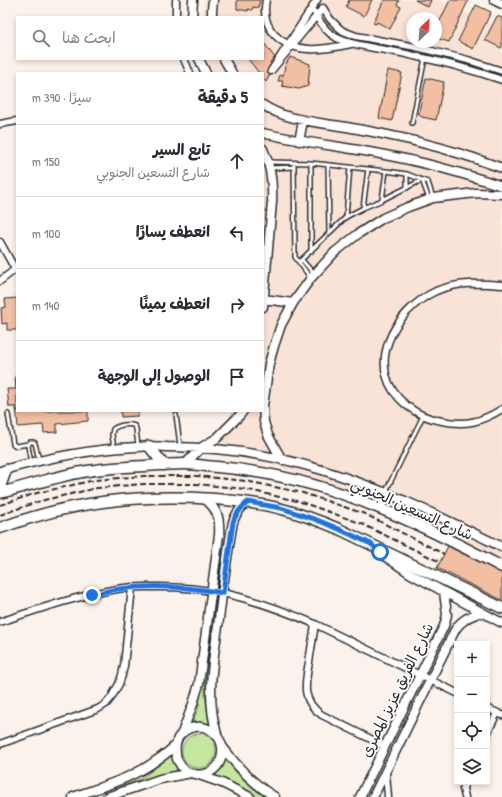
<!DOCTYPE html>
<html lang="ar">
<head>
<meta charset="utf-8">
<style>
	body { margin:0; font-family:"Patrick Hand","Playpen Sans Arabic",sans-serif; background:#f7f7f7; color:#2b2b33; direction:rtl }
	.controls { position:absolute; right:12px; bottom:12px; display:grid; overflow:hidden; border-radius:0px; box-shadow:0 2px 6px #0003 }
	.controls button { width:36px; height:36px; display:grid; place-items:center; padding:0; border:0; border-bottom:1px solid #e1e1e2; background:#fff; color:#2b2b33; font:20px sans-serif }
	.compass { position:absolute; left:406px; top:12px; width:36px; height:36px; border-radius:50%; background:#fff; box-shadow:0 2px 6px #0003; rotate:26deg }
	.stop { position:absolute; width:12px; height:12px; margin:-9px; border:3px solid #1a73e8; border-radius:50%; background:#fff }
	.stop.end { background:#1a73e8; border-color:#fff; box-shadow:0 1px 4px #0008 }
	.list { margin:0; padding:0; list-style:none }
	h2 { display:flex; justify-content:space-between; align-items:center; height:52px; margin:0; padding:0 16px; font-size:17px }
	h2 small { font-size:13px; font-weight:400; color:#7c7c81 }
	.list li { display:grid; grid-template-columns:26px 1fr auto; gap:12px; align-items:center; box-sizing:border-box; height:72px; padding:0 16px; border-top:1px solid #e1e1e2 }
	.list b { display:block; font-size:15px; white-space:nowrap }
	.list p { margin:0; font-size:13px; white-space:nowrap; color:#7c7c81 }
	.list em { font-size:13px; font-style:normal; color:#7c7c81 }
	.icon { flex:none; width:22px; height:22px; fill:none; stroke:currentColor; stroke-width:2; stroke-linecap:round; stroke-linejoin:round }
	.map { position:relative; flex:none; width:502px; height:797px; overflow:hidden; direction:ltr }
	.search { position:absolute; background:#fff; box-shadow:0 2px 6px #0003; left:16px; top:16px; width:248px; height:44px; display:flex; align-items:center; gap:10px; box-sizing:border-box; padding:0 14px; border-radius:0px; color:#7c7c81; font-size:15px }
	.panel { position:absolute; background:#fff; box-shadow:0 2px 6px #0003; left:16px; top:72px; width:248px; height:340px; border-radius:0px; direction:rtl }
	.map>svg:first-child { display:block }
	.built { fill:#f9e3d6; fill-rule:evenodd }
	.green { fill:#c5e69f; stroke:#788865 }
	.building { fill:#f2bfa2; stroke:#2b2b2b }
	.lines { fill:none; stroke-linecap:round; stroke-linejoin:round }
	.service-casing { stroke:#2b2b2b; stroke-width:6 }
	.minor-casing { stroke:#2b2b2b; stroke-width:9 }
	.tertiary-casing { stroke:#2b2b2b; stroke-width:11 }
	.primary-casing { stroke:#2b2b2b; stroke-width:13 }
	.service { stroke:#fff; stroke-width:3 }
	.minor { stroke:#fff; stroke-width:6 }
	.tertiary { stroke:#fff; stroke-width:8 }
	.primary { stroke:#fff; stroke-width:10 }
	.rail { stroke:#2b2b2b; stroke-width:2; stroke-dasharray:6 3; stroke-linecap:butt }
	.route { stroke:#1a73e8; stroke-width:5 }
	.labels { text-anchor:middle; stroke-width:3.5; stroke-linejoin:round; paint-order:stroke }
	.street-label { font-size:15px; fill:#2b2b2b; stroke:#fff }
</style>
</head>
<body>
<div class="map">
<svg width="502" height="797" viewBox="0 0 502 797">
	<rect width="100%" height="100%" fill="#fcf2ec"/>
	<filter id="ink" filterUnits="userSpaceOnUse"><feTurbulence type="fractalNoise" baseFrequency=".025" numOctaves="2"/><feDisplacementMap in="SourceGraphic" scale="8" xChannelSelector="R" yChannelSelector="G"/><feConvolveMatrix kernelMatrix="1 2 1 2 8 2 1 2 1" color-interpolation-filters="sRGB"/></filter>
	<g filter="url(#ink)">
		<path class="built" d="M205,0H442L502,30V568L356,496L305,475L255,461L208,453L217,445L224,437L228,427L232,411H263V218L265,195L263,184V73H213L207,59H263V17H203V10ZM412,18H436V42H412Z"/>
		<path class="green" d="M204,675H206L205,694L209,724L199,722H192L198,710Z
			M182 751a17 17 0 1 1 34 0a17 17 0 1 1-34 0Z
			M172,755L173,761L178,772L164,774L115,791V788L138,780L145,776Z
			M226,759L239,776L255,790L266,797H257L213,774Z"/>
		<path class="building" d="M237,0H260L258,8L253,7L252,10L248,9V11L237,9Z
			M349,0H372L364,16L346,7Z
			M384,0H396L399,1L397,5L401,7L390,29L377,22L376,24L373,23Z
			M415,0H431L428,7Z
			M450,0H466L468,1L449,42L436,38V29Z
			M476,5L491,12L473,49L458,41Z
			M497,16L502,18V46L501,48L485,40Z
			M264,43L275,58L270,62L274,67L266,82L263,79V73H259L248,59H263V44Z
			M290,57L310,64L308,86L299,89L282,86L283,81H278L280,75L283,76L285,66Z
			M388,70L402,73L392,121L379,118Z
			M426,78L444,82L436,120L422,117L419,115V112Z
			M17,298V330H7V323L2,324L1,308L6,307L5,299Z
			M15,376H17V411H88V421L57,424V432L44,433L43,425L18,427L16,407H9L7,389H16Z
			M121,411H138V416L121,417Z
			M448,546L502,573V600L437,568Z"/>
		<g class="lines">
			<g class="service-casing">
				<path id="service" d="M412,123L425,58
					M270,162L311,163L386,171L407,174L422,180L429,199
					M294,163L295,257L310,277
					M328,165L329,233
					M270,168L294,167
					M407,174V188
					M382,200L386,171
					M363,208L368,169
					M346,217L350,167
					M311,252V163
					M302,260L314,274
					M299,262L346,217L363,208L382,200L422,180L428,182L433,198
					M8,414L13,444L16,446L28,444
					M176,415L180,445
					M114,448L112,435L113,429C118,425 129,423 135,426L136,429L138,446
					M31,463L28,446L30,442H33L35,443L39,460
					M386,491L423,416"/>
			</g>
			<g class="minor-casing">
				<path id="minor" d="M176,0V17
					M266,0C260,29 281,47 308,49C322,50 337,47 351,44
					M317,0L271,71L323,8L330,19L338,27L343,31L356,36L416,47L468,60L502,71
					M315,13C320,23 327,33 337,38C347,43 358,45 369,47C384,50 399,52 414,56C444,62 473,70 502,80
					M184,59L190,73
					M0,124L17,121
					M0,242L15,269
					M0,281L17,268
					M502,285C480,283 457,282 436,291C393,311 362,369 406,405C417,414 429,419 442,421C466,426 481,422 502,409
					M0,622C39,609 77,596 117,589C131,586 145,587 159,587C181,587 202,589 223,593C255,600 285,611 315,624L457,693
					M315,624C313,637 311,649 309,662C305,684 301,701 322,715L385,746
					M487,708L502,715
					M487,734L497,713
					M0,744L98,709L106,704L111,698L119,684L122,675L124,666L132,587
					M386,773L388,797
					M465,782L463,789L465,797"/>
			</g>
			<g class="tertiary-casing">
				<path id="tertiary" d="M494,0L502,4
					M192,17L193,0
					M212,17V10L213,0
					M199,59L206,73
					M224,59L232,73
					M263,105C284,119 309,121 333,125C348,127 363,130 378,133C420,141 462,153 502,168
					M263,133C305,143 348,147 390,156C428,163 465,174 502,186
					M299,141L303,121
					M263,149C271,166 273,183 272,202L263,307
					M264,299L293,303
					M282,460L268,435L264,422L263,406L269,364L274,346L281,325L293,303L311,278L335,252L358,234L383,218L408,207L433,198L476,193L502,194
					M185,464L202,447L217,438L240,415L243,411
					M0,471C42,459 93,449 137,447C147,446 157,446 167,447C219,447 271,454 322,470C385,489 443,518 502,547
					M380,553L411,574L502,623
					M182,733L193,704L199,684L219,535C220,518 218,510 205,499
					M217,734C205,696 214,657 219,619C223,587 227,554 233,522C236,513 240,508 247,502
					M222,746C237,767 253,784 275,797
					M199,775L222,783L250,797
					M73,797C101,787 133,778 157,760C163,756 172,749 176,744C177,742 177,740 178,738C182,732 188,728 195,727C210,725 224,738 222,753C220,784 171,782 176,744
					M107,797L160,779L191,773
					M360,797L444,626L447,615L444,592
					M373,797L455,630C461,620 470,616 481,612"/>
			</g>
			<g class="primary-casing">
				<path id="primary" d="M149,446L164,465
					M0,487L6,470
					M0,493C27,486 54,477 82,472C103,468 124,467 145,466C159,465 172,464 185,464C192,464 199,465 206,466C266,470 324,485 379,508C421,525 462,546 502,567
					M379,508L386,493
					M0,528C73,501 138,494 215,499C238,501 260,503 282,509C301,514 320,521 339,529L502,608"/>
			</g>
			<use href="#service" class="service"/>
			<use href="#minor" class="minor"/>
			<use href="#tertiary" class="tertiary"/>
			<use href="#primary" class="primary"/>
			<path class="rail" d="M0,505L37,493L95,480L143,476H197L246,481L303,493L365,514L444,554
				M0,515L40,501L97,488L144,484H197L245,489L301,502L360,523L440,562"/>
		</g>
	</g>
	<g class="lines" filter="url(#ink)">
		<path class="route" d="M92,595C100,593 110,590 119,589C153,584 189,587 223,593L233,522C236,513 241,508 248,502L281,508L317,520L339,529L371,544L380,552"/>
	</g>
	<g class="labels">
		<g class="street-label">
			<text transform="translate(412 509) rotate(24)" y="5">شارع التسعين الجنوبي</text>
			<text transform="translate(397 690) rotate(-64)" y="5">شارع الفريق عزيز المصرى</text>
		</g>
	</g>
</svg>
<div class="controls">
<button>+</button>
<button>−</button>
<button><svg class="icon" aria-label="locate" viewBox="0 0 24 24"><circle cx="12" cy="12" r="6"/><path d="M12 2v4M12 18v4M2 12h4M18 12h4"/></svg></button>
<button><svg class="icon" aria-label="layers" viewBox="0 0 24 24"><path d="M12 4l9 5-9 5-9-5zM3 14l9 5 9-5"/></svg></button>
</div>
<svg class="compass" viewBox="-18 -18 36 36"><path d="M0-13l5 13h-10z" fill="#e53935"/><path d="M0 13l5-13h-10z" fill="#7c7c81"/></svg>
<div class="stop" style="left:380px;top:552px"></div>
<div class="stop end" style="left:92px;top:595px"></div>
<div class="search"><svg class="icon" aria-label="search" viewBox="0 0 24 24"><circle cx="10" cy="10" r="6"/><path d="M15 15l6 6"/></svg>ابحث هنا</div>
<section class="panel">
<h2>5 دقيقة<small>سيرًا · 390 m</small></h2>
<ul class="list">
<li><svg class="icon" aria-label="ahead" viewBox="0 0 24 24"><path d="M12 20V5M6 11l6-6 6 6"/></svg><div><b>تابع السير</b><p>شارع التسعين الجنوبي</p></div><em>150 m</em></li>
<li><svg class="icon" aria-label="left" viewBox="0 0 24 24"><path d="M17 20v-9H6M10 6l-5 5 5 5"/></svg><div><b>انعطف يسارًا</b></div><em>100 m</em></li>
<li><svg class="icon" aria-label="right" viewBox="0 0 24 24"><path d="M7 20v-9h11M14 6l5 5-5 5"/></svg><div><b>انعطف يمينًا</b></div><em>140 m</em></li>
<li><svg class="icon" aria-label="arrive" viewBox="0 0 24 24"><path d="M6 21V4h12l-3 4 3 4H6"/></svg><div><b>الوصول إلى الوجهة</b></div></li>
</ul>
</section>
</div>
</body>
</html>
